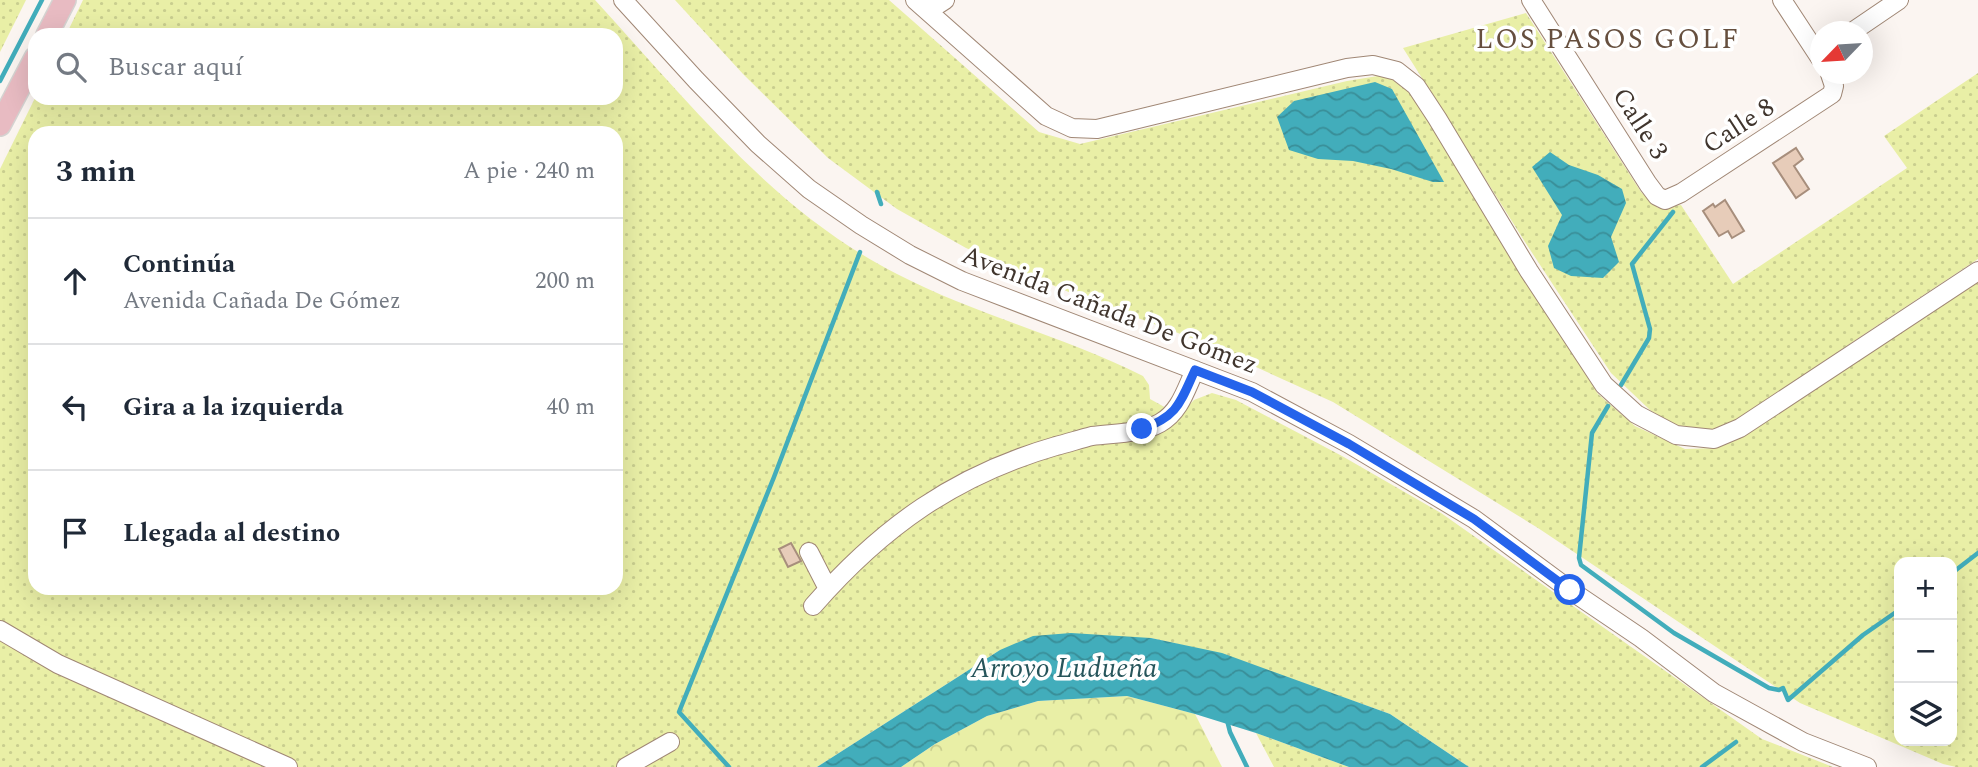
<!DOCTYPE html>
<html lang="es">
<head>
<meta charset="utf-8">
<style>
	body { margin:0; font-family:Spectral,serif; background:#f6f6f7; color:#1f2937 }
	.controls { position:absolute; right:21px; bottom:21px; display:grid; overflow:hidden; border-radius:14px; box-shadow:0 7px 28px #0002 }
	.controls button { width:63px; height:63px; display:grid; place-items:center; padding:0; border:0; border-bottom:2px solid #e0e1e3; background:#fff; color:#1f2937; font:35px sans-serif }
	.compass { position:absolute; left:1810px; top:21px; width:63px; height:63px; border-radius:50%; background:#fff; box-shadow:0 7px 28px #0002; rotate:245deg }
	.stop { position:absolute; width:21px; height:21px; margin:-16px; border:5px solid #2563eb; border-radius:50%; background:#fff }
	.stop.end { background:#2563eb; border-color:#fff; box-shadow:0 2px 7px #0008 }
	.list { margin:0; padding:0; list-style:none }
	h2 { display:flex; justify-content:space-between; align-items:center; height:91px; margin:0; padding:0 28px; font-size:30px }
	h2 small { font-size:23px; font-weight:400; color:#747a83 }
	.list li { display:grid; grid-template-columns:46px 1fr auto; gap:21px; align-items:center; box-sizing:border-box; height:126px; padding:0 28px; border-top:2px solid #e0e1e3 }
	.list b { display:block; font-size:26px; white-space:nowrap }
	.list p { margin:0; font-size:23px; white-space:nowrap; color:#747a83 }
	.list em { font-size:23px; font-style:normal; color:#747a83 }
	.icon { flex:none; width:38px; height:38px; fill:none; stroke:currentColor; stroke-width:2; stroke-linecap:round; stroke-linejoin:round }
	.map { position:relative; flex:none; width:1978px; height:767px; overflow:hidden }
	.search { position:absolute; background:#fff; box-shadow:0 7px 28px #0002; left:28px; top:28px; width:595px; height:77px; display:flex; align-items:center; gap:18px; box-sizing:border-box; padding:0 24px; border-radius:21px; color:#747a83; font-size:26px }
	.panel { position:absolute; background:#fff; box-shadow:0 7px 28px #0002; left:28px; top:126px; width:595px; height:469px; border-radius:21px }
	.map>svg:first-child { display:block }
	.grass { fill:url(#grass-dots); fill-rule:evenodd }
	.forest { fill:url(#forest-crowns) }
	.water { fill:url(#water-waves) }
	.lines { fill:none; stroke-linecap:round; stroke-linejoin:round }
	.stream { stroke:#42adbb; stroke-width:4.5 }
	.building { fill:#e7ccb9; stroke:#a78e7c; stroke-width:2 }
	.minor-casing { stroke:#a08775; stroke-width:20 }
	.major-casing { stroke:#d5d3d1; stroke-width:24 }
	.minor { stroke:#fff; stroke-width:18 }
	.major { stroke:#e8bbc2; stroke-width:21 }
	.route { stroke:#2563eb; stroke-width:9 }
	.labels { text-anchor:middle; stroke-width:7; stroke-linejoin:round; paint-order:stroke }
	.street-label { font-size:26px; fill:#40352d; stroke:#fff }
	.neighbourhood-label { font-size:28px; letter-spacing:2px; fill:#664f3e; stroke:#fff }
	.water-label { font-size:28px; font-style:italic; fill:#27555b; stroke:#fff }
</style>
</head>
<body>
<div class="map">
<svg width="1978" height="767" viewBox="0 0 1978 767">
	<defs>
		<pattern id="grass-dots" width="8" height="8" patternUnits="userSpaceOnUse" patternTransform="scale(1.75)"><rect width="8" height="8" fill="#e9efa6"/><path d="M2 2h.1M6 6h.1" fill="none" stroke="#c9ce8f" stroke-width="1.8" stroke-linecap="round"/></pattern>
		<pattern id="forest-crowns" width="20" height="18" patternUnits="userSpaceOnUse" patternTransform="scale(1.75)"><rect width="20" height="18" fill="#e9efa6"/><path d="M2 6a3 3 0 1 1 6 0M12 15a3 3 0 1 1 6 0" fill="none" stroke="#c9ce8f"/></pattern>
		<pattern id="water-waves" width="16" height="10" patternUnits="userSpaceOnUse" patternTransform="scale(1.75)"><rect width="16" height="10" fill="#42adbb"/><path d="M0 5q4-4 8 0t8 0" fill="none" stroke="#398e98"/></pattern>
	</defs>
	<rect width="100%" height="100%" fill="#fbf5f1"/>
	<path class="grass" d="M0,0H26L0,52Z
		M83,0H595C687,100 773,211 897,274C976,315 1064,336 1143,376L1149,385L1150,399L1179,415L1194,400L1212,393L1236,400L1342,456L1441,513L1762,739L1833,767H1469L1390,714L1222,654L1151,638L1000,650L817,767H0V169L35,98H616V35H66ZM35,133H616V588H35Z
		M675,0H889L1039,132L1080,144L1347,81L1384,75L1409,87L1598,394L1635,426L1685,449L1717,448L1752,431L1933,309L1978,282V767H1956L1943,764L1800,703L1538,528L1333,402L1194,339L1071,293L966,248L897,209L828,158L743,74ZM1899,562H1952V741H1899Z
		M1526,13L1641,192L1658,208L1681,205L1733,284L1907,168L1884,136L1978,73V259L1860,337L1733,423L1708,431L1675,425L1650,410L1611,373L1525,242L1403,48Z
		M1256,733L1349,767H1274Z"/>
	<path class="forest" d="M1127,696L1195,714L1222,767H901L935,744L987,716L1038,701Z"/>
	<path class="water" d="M1375,82L1392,89L1444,182H1433L1391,169L1353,161L1318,159L1289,150L1277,117L1294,101Z
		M1550,152L1569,165L1598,175L1622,189L1626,203L1611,237L1619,262L1603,278L1571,276L1554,268L1548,246L1562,215L1532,167Z
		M1071,633L1151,638L1222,653L1390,714L1469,767H1349L1256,733L1195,714L1127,696L1038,701L987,716L935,744L901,767H817L1000,650L1033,636Z"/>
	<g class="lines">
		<path class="stream" d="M0,81L42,0
			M877,192L881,204
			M1621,385L1649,338L1650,329L1632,264L1673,212
			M1608,406L1592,433L1579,558L1581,565L1674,633L1769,688L1779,690L1783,688L1788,700L1863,635L1899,610
			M1952,573L1978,553
			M1227,720L1230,732L1247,767
			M729,767L679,712L774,477L860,252
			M1702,767L1736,742"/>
	</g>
	<path class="building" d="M1796,148L1803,159L1794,166L1809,189L1796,198L1773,163Z
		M1725,200L1744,231L1732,238L1728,231L1719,236L1703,211L1713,204L1715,207Z
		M791,543L801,561L788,567L779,549Z"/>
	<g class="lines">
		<g class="minor-casing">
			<path id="minor" d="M623,0L696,80L758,144L809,189L861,225L910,255L962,281L1252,392L1349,444L1474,519L1570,590L1641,638L1714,693L1803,742L1867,767
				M915,0L1046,116L1072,128L1097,129L1347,68L1373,65L1397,71L1416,86L1437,118L1529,271L1604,385L1636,414L1676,435L1714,439L1740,428L1978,271
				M1531,0L1648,184L1657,196L1665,200L1681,193L1832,94L1834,86L1830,74
				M1782,0L1820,58
				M928,11L945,0
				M1852,32L1899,0
				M809,552L828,589
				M813,606C882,527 955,475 1056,446C1068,443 1080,439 1092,436C1114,433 1140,434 1160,423C1180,412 1186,389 1195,370
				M0,630L58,664L288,767
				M626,767L670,742"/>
		</g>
		<g class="major-casing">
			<path id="major" d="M47,35L65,0
				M0,125L35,58"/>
		</g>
		<use href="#minor" class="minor"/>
		<use href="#major" class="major"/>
	</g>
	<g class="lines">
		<path class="route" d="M1142,429C1178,416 1180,403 1195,370L1252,392L1349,444L1474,519L1570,590"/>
	</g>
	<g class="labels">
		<g class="street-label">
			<text transform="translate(1641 123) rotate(57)" y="9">Calle 3</text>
			<text transform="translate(1738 125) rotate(-33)" y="9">Calle 8</text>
			<text transform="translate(1110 309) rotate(21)" y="9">Avenida Cañada De Gómez</text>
		</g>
		<g class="neighbourhood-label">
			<text x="1608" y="48">LOS PASOS GOLF</text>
		</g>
		<g class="water-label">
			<text x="1064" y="677">Arroyo Ludueña</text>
		</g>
	</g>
</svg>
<div class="controls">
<button>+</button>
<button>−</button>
<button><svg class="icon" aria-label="layers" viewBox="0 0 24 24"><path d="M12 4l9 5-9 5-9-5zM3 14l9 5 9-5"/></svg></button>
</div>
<svg class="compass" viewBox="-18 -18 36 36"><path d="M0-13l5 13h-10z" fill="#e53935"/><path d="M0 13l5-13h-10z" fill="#747a83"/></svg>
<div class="stop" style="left:1570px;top:590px"></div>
<div class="stop end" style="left:1142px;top:429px"></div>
<div class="search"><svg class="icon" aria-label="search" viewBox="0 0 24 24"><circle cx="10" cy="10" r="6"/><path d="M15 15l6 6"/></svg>Buscar aquí</div>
<section class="panel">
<h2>3 min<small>A pie · 240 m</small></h2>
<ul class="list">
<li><svg class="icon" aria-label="ahead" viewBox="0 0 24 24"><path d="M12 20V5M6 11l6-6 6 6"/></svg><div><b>Continúa</b><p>Avenida Cañada De Gómez</p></div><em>200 m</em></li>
<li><svg class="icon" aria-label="left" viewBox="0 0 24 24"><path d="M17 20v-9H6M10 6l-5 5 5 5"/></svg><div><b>Gira a la izquierda</b></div><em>40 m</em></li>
<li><svg class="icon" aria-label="arrive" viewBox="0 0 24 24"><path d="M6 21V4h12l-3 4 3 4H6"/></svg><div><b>Llegada al destino</b></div></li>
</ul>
</section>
</div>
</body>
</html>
